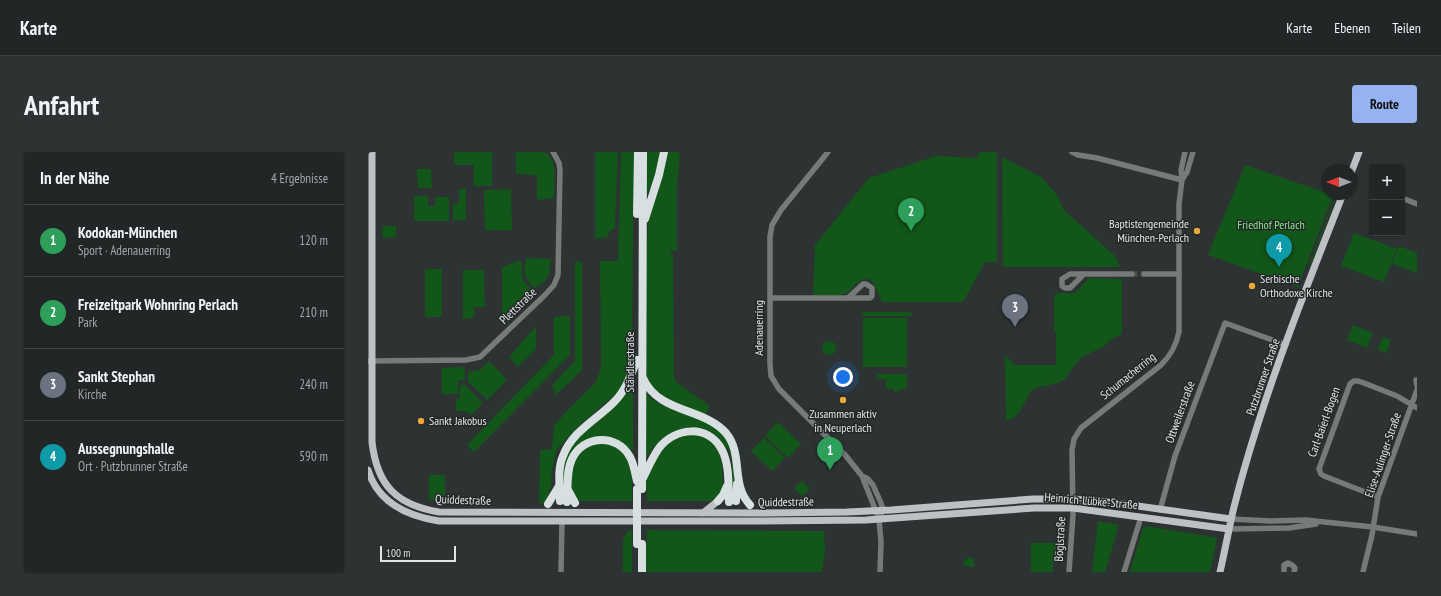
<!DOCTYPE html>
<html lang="de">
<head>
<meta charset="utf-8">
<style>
	body { margin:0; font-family:"PT Sans Narrow",sans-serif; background:#2d3232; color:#f1f3f6 }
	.controls { position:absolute; right:12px; top:12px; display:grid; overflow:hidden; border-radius:4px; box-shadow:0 1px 3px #0004 }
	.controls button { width:36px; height:36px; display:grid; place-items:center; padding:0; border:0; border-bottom:1px solid #3e4343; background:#212626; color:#f1f3f6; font:20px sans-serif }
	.compass { position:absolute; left:953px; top:12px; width:36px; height:36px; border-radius:50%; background:#212626; box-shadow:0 1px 3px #0004; rotate:270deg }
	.scale { position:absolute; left:12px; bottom:10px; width:76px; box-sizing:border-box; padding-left:4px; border:2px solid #e0e4e4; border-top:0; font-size:11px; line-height:14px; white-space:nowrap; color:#e0e4e4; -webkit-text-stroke:3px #232928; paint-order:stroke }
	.you { position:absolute; left:475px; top:225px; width:14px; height:14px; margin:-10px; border:3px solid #fff; border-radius:50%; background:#1a73e8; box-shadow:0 0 0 6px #1a73e833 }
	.badge { display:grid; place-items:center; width:26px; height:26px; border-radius:50%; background:#95b2f1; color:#fff; font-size:13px; font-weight:700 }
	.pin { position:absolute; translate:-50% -33px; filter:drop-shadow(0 1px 2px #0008) }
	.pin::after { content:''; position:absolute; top:21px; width:14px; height:12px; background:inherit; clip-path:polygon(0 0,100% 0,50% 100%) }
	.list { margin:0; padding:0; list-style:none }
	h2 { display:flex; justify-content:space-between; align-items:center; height:52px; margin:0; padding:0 16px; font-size:17px }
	h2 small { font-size:13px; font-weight:400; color:#a2a5a7 }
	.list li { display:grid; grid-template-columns:26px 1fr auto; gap:12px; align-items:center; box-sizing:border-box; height:72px; padding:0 16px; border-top:1px solid #3e4343 }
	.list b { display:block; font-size:15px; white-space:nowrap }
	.list p { margin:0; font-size:13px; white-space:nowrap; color:#a2a5a7 }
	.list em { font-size:13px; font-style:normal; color:#a2a5a7 }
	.map { position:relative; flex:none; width:1049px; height:420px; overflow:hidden; border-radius:4px }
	header { display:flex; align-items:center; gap:24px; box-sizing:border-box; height:56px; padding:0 20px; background:#212626; border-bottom:1px solid #3e4343 }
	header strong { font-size:19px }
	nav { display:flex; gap:22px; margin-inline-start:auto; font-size:14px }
	.intro { display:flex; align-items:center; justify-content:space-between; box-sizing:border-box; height:96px; padding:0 24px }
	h1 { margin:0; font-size:28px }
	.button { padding:10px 18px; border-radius:4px; background:#95b2f1; color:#111; font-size:14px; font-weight:700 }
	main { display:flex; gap:24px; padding:0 24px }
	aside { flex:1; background:#212626; border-radius:4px; box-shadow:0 1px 3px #0004 }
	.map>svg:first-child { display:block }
	.green { fill:#125619 }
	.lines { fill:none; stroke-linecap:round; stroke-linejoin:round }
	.minor-tunnel { stroke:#474e4d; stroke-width:5.5; stroke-dasharray:5.5 3; stroke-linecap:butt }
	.minor { stroke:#777a7a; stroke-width:5.5 }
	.major { stroke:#bcc2c4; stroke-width:7 }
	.highway { stroke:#d7dfe0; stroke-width:8 }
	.highway-bridge { stroke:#d7dfe0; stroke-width:8 }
	.poi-dot { fill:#eda83b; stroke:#232928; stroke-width:1.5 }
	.labels { text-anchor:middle; stroke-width:3; stroke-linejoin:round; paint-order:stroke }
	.poi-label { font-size:12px; fill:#e0e4e4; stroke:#232928; text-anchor:start }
	.park-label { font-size:12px; fill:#88e689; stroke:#232928 }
	.street-label { font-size:12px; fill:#e0e4e4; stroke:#232928 }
</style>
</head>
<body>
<header>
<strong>Karte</strong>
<nav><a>Karte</a><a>Ebenen</a><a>Teilen</a></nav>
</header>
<div class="intro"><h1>Anfahrt</h1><a class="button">Route</a></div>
<main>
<aside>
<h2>In der Nähe<small>4 Ergebnisse</small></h2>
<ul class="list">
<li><span class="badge" style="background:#2e9e5b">1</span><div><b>Kodokan-München</b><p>Sport · Adenauerring</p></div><em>120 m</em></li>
<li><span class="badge" style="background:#2e9e5b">2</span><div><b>Freizeitpark Wohnring Perlach</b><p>Park</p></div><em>210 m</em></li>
<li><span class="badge" style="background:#6b7280">3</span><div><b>Sankt Stephan</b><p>Kirche</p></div><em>240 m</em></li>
<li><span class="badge" style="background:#0f9aa8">4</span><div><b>Aussegnungshalle</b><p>Ort · Putzbrunner Straße</p></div><em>590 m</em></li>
</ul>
</aside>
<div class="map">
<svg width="1049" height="420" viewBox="0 0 1049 420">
	<rect width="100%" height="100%" fill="#2c3332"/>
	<path class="green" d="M86,0H124V34H106V13H86Z
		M148,0C155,0 170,0 176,0C191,5 186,34 186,46L169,48V23L148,22Z
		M227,0H250L247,76L241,80L240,85L227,87Z
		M253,0H266L264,181L262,211L257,229L248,242L213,272L189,297L184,318L183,334L179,347L176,351L171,352L172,298L184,297L186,274L195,263L228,230L233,216L232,109H250Z
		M279,0H292C291,9 286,37 278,42Z
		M298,0H312L309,35V99H303V103H305L306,224L308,230L342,254L337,263L290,243L277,222V97C281,86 279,74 281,62Z
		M611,0H629V110H617L595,150H514C508,139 505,117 488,132C484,136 482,140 476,142C469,145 453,143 445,143L447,93L501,26L568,4L609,6Z
		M634,5L673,25L689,43L696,58L747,104L752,115H635Z
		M877,13L959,41V42L965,43L930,135L840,103Z
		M49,17H63L64,36H50Z
		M91,37H98V68H85V52L91,51Z
		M143,37L144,78H117L116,38Z
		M968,42H969L942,114L941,113Z
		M46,44H60V54H67V45H81V69H46Z
		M14,74H28V85L15,86Z
		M986,81L1029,97L1016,130L973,114Z
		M1031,94L1049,101V121L1024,112Z
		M158,106L183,107C180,123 183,128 166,136C156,126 155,120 158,106Z
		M153,108L155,128L167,142L138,170L134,166V115Z
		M207,110H214V218L188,243L184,233L207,209Z
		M57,117H74V165H57Z
		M95,118H116L117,155H106V166L95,167Z
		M721,126L754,127V182L741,189L735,195L714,205L705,215L696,228L683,233L670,235L663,239L651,261L644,267L638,269L637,202L646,213H688V181L686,179V146L688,141H707Z
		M494,160H544V164H494Z
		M202,164V203L106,300L99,293L186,203V165Z
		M495,166H539V215H495Z
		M985,173L1005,181L999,196L979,188Z
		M168,174V197L150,215L141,205Z
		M1014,185L1023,188L1019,201L1010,198Z
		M454 196a7 7 0 1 1 14 0a7 7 0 1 1-14 0Z
		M121,209L139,228L119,248L100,230V220L112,218Z
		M97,215V228L90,229V242H74V216Z
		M509,222H539V237H532L531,240H526V237H518V227H509Z
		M92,233H97L115,251L103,263L97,259H88V247H91Z
		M264,233L265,234V299L250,288L241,285L209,294L195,350C195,337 193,323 196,310C204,277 247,262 264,233Z
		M278,241C285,250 297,254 307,258C321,264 337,268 349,277C370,294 367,326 367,350H364C364,338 366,306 360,297C359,296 357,295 355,293C350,288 346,281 339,278C315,268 289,286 278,307Z
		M410,270L433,292L420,306L397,284Z
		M320,282L335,284L346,292L352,301L354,314L355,334L354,338L347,349H279V337H277C278,319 288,298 305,288C309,286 315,284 320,282Z
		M396,286L417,306L404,319L383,299Z
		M233,291L250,295L260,307L264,321V349H207C200,331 201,305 220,294C224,292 229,292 233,291Z
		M61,323H77V348H61Z
		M434,329L442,337L434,344L426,336Z
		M730,369L751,373L737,420H724Z
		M778,374L846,385L849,386L842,420H762L775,376Z
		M264,378V420H255V388L260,379Z
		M279,378L456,379L457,400L454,420H277V392H279Z
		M663,391H694V402H685V420H663Z
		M600,406H606V415L598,414L595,410Z"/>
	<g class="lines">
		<path class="minor-tunnel" d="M764,122H776"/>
		<path class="minor" d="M460,0L413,58L404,73L402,85V212L403,224L411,237L478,304L494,324L511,367L513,390L512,420
			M704,0L710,3L729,6L814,28
			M814,28L819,20L825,0
			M1034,46L1049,52
			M716,122L702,136H697L694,134V127L702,122H764
			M776,122H811
			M402,146H502L504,144V136L498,132H495L480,146
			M0,209L98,208L112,205L176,144L186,133L190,123L192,18L191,11L185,0
			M1048,228L1049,234
			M494,324L500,327L505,333L513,351L515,358L511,367
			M1010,345L956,324L953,322L951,317L982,232L986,229H990L996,231L1029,244L1049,256
			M792,358L807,304L857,171L918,193
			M863,367L903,369L937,368L1005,375L1049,382
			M861,377L921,376L948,372
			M193,420L194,369
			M701,420L705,363L704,298L706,287L713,276L793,213C803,203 808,194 811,180V52L814,28L813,18L817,0
			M756,420L773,365
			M916,420V413L920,411L924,413L927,416L926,420
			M995,420L1004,383L1010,345L1049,238"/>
		<path class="major" d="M4,0V290C9,334 29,353 71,360L397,361L479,360L523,358L665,347H705L748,351L863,367
			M983,21L991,0
			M0,318C10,351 39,364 71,369H394L498,368L666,356H705L861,377
			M335,361L350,349
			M852,420C857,398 861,376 866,355C893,248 935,144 975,42"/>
		<path class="highway" d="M269,62L270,0
			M277,67L291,23L296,0
			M275,226C291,262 335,255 358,281C376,303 362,331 382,353
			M275,326C280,316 284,306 291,296C308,275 340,272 354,298C362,314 360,333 361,350
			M274,337L275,0
			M200,338L207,351
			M192,349C192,335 189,317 195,304C204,279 230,267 247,249C258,238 263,222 269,208
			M350,349L355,343L359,334
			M368,349L369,332
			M199,350C200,336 198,319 204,307C215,283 249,281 262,305C266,312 267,321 269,329
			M180,352L191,334
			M274,392V420"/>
		<path class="highway-bridge" d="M269,337V392"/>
	</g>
	<g class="poi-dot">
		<circle cx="829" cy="79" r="4"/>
		<circle cx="884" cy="134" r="4"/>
		<circle cx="475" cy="248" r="4"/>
		<circle cx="53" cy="269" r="4"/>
	</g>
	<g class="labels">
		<g class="poi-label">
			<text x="821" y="76" text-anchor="end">Baptistengemeinde<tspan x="821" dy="14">München-Perlach</tspan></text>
			<text x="892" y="131">Serbische<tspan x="892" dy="14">Orthodoxe Kirche</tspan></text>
			<text x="475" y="266" text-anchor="middle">Zusammen aktiv<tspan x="475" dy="14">in Neuperlach</tspan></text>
			<text x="61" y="273">Sankt Jakobus</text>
		</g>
		<g class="park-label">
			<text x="903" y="77">Friedhof Perlach</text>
		</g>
		<g class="street-label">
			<text transform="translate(150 154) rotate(-44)" y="4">Plettstraße</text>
			<text transform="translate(391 176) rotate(-90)" y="4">Adenauerring</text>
			<text transform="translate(262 210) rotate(-90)" y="4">Ständlerstraße</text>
			<text transform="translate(760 224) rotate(-39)" y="4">Schumacherring</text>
			<text transform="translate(895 225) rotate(-71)" y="4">Putzbrunner Straße</text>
			<text transform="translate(812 260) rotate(-70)" y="4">Ottweilerstraße</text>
			<text transform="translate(956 270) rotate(-70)" y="4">Carl-Baierl-Bogen</text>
			<text transform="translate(1015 303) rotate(-71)" y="4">Elise-Aulinger-Straße</text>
			<text transform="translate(95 348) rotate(2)" y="4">Quiddestraße</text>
			<text transform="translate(723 349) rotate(5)" y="4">Heinrich-Lübke-Straße</text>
			<text transform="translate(418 350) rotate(-1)" y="4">Quiddestraße</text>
			<text transform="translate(692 387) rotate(-87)" y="4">Böglstraße</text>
		</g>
	</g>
</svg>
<div class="controls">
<button>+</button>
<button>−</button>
</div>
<svg class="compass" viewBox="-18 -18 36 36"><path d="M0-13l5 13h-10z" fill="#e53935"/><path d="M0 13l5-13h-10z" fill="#a2a5a7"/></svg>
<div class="scale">100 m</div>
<div class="you"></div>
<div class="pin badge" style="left:462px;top:318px;background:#2e9e5b">1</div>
<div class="pin badge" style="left:543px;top:79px;background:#2e9e5b">2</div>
<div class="pin badge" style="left:647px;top:175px;background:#6b7280">3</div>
<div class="pin badge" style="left:911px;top:115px;background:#0f9aa8">4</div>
</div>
</main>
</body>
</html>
